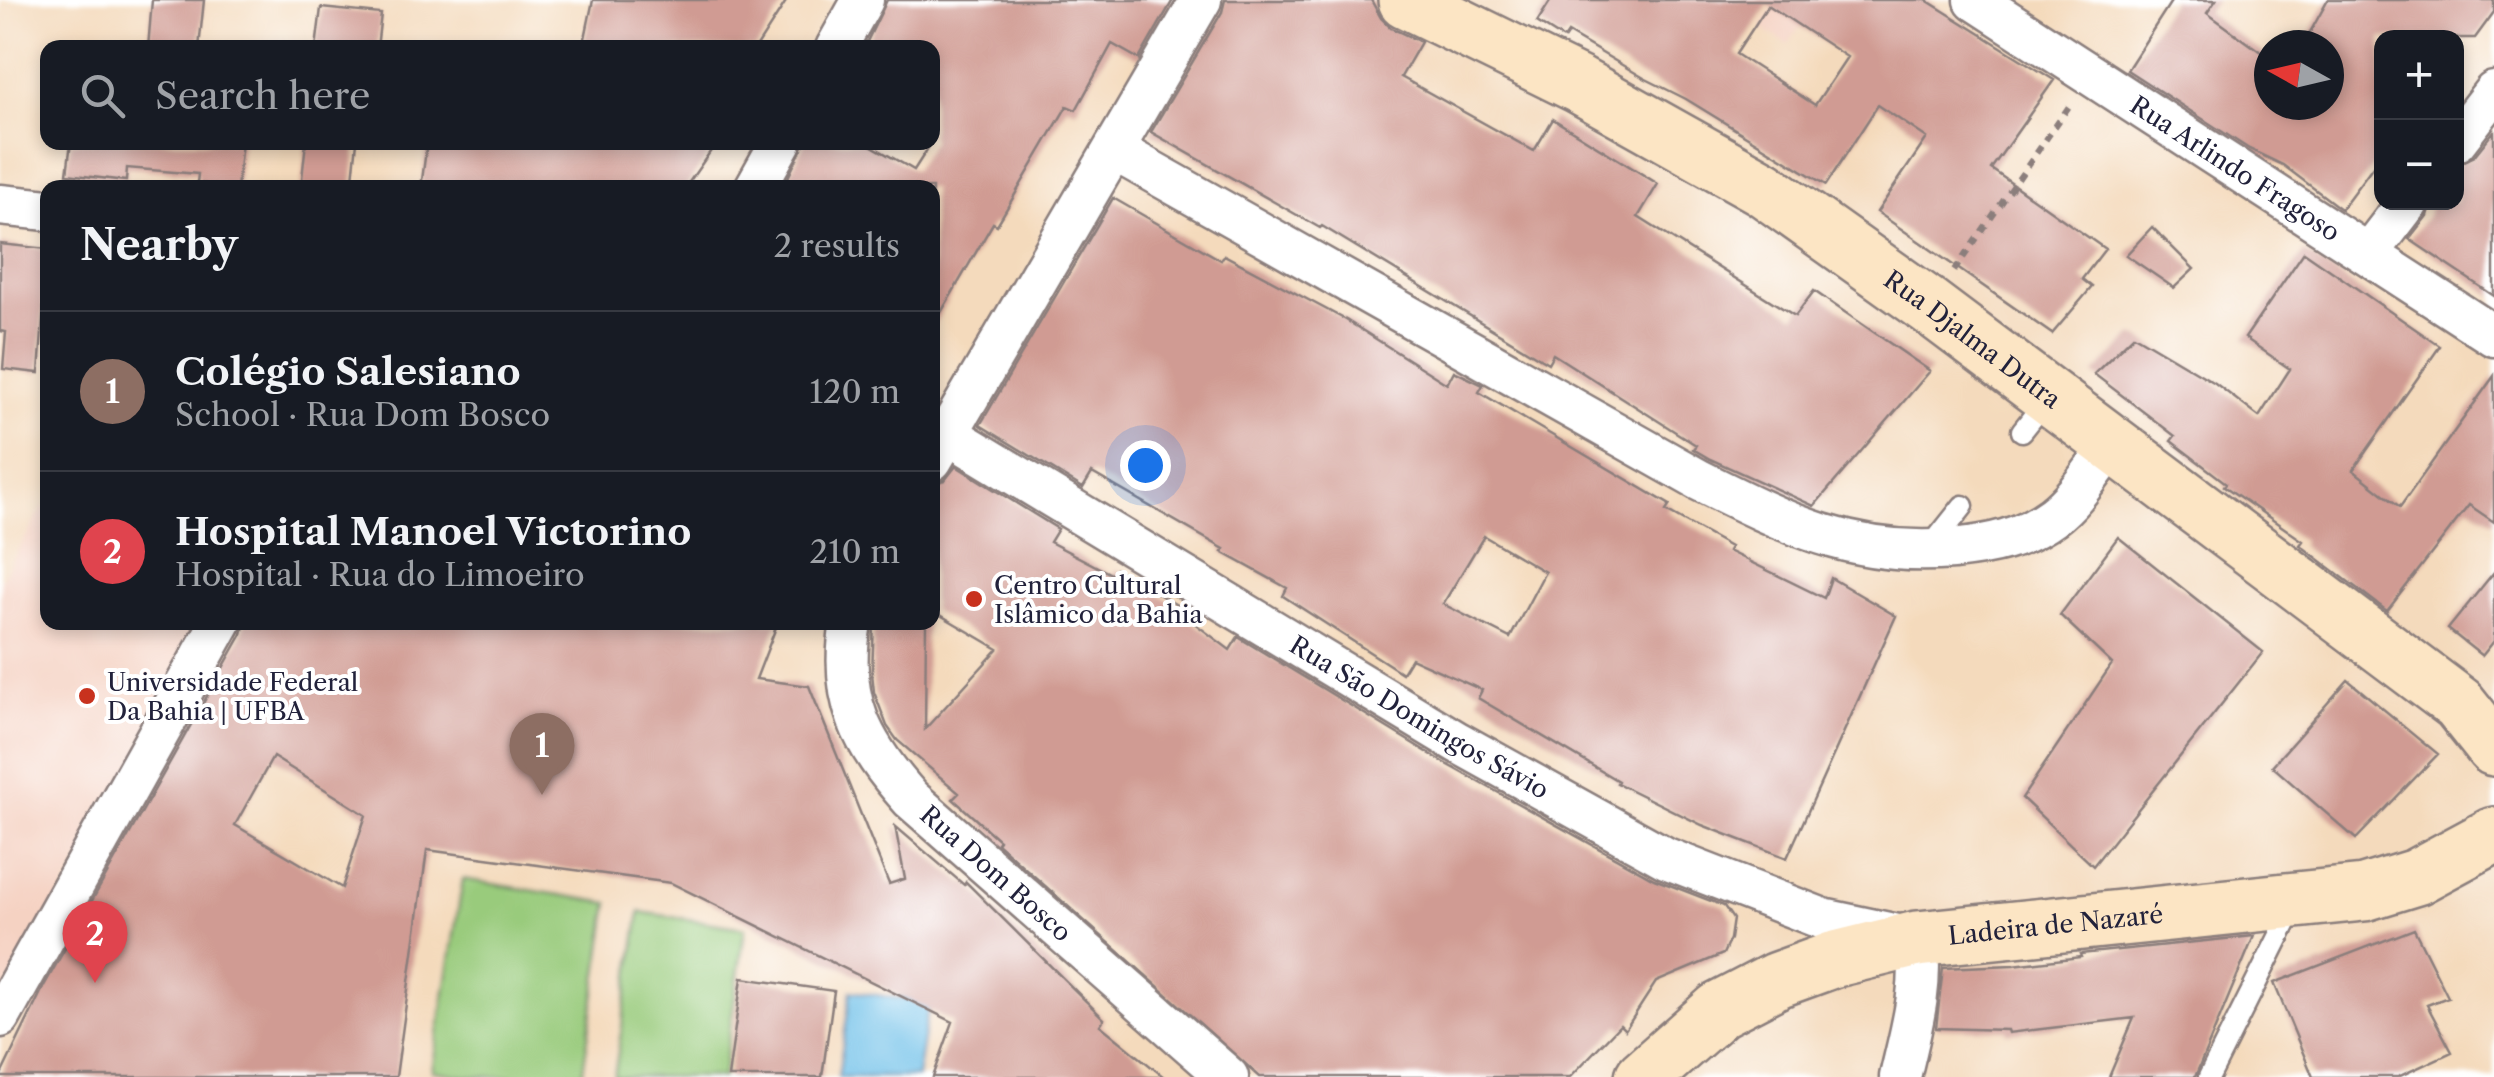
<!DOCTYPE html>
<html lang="en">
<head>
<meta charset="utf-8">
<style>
	body { margin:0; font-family:"Libre Caslon Text",serif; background:#242831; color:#f1f3f6 }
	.controls { position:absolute; right:30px; top:30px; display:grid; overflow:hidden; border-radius:20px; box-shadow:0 5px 15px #0003 }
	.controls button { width:90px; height:90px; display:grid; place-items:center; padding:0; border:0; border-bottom:2px solid #363941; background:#171b24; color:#f1f3f6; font:50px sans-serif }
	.compass { position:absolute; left:2254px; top:30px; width:90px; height:90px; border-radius:50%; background:#171b24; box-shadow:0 5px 15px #0003; rotate:278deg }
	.you { position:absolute; left:1145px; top:465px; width:35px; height:35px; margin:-25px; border:8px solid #fff; border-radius:50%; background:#1a73e8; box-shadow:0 0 0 15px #1a73e833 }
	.badge { display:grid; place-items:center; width:65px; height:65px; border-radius:50%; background:#0f766e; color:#fff; font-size:32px; font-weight:700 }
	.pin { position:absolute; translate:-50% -82px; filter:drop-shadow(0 2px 5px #0008) }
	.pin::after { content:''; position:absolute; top:52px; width:35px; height:30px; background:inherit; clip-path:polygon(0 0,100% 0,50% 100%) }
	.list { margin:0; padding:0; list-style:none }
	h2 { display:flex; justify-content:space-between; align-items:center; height:130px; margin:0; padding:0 40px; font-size:42px }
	h2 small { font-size:32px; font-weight:400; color:#9ea1a6 }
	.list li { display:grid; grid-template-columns:65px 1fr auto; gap:30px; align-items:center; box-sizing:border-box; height:160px; padding:0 40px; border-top:2px solid #363941 }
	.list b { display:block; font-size:38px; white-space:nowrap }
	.list p { margin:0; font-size:32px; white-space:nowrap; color:#9ea1a6 }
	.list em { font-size:32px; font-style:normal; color:#9ea1a6 }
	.icon { flex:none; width:55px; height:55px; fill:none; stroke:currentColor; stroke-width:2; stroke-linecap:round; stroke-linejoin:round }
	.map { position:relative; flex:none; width:2494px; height:1077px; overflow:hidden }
	.search { position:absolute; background:#171b24; box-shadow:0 5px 15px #0003; left:40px; top:40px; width:900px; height:110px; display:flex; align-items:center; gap:25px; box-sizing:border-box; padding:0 35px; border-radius:20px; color:#9ea1a6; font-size:38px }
	.panel { position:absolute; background:#171b24; box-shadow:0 5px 15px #0003; left:40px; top:180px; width:900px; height:450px; border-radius:20px }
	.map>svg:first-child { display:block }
	.built { fill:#f5d2c2 }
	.green { fill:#99cb7b; stroke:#5e765b; stroke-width:2.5 }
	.water { fill:#6dbfe8; stroke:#487092; stroke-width:2.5 }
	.building { fill:#d09b93; fill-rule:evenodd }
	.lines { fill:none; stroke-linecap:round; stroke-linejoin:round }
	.lane-casing { stroke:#8b7e7c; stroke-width:25 }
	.street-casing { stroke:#8b7e7c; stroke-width:45 }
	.secondary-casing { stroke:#8b7e7c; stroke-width:60 }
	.path { stroke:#8b7e7c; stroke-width:6; stroke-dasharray:8 8; stroke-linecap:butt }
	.lane { stroke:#fff; stroke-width:20 }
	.street { stroke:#fff; stroke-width:40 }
	.secondary { stroke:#fce5c4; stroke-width:55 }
	.poi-dot { fill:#c8321e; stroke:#fff; stroke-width:4 }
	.labels { text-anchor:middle; stroke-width:8; stroke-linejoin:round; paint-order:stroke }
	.street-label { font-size:25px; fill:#22223b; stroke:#fff }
	.poi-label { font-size:25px; fill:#22223b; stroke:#fff; text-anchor:start }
</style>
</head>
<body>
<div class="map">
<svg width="2494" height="1077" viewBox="0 0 2494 1077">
	<rect width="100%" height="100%" fill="#fff"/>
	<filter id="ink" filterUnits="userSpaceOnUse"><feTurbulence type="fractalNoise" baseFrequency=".01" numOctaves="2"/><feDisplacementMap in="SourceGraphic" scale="20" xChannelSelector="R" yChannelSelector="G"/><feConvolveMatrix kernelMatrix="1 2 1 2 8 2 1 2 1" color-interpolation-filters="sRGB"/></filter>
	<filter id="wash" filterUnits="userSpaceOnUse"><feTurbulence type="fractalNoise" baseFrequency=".0048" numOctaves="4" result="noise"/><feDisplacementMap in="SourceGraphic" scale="40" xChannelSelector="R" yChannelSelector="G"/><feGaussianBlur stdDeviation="2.25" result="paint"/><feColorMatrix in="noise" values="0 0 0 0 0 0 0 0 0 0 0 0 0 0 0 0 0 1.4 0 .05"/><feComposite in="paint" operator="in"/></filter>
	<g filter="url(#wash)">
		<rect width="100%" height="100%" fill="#f4dabc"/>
		<path class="built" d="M1778,0H1818L1788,45L1760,27Z
			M43,507L48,510V622L215,623L0,1002V582Z"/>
		<path class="green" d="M463,879L609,903L582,1077H469L432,1071Z
			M640,912L745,928L723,1077H614Z"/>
		<path class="water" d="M851,991L929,1003L917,1077H838Z"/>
		<g id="blocks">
			<path class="building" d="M152,0H204L199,48H148Z
				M593,0H787L756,48H583Z
				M887,0H1173L1139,59L1112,44L1076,110L1067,106L997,225L993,223L932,328V188H783L805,142H865L914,170L932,142V48H864Z
				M1225,0H1371L1381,18L1391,28L1421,42L1401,77L1534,151L1553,119L1658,184L1638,217L1795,316L1814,291L1930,371L1814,506L1710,459L1693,449L1696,445L1553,354L1548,363L1322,226L1320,228L1151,132L1222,12Z
				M1551,0H1926L2054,80L1991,169L2105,249L2082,279L2092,287L2052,334L1877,212L1927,138L1878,105L1826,185L1686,99L1644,78L1568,33L1564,39L1537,22ZM1768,5L1847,57L1815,105L1736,54Z
				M2172,0H2216L2207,13L2269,58V105H2329V45H2303L2328,0H2494V12L2475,38H2382V154L2341,209L2283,165L2249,149L2127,70Z
				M321,8L381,14L377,48H316Z
				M2494,131V296L2409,239L2427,216L2431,202H2456V164L2474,156Z
				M71,142H242L237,188L197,183L198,174L127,168L126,181L67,174Z
				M306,142H357L352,188H301Z
				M427,142H717L685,188H421Z
				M1113,198L1221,260L1224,255L1346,320L1447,384L1454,371L1483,385L1479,392L1670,505L1666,511L1730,547L1728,551L1824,598L1831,578L1896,616L1787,858L1702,825L1617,783L1618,781L1478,698L1482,690L1411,658L1402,673L1283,596L1287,588L1222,552L1224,549L1092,473L1083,488L980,425ZM1484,536L1545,572L1510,638L1443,604Z
				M2152,227L2194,269L2174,288L2126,255Z
				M0,244L48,249L39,373L3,369L6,332L0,331Z
				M2304,252L2440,346L2353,470L2400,507L2494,376V522L2469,505L2387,611L2300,545L2303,541L2224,486L2226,483L2171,441L2175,436L2094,374L2134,335L2215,383L2259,417L2290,369L2245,338Z
				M956,466L1058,529L1050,542L1113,575L1116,569L1180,607L1178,611L1230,650L1238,637L1445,763L1654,879L1724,906L1733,919L1730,939L1723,954L1656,982L1625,1030L1620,1025L1570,1077H1260L997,843L999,840L953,799L959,793L897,740L887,726L874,692L872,673L874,622H926L925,729L998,649L932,610V484L945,480Z
				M2118,537L2263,652L2093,866L2022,798L2112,664L2060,615Z
				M2494,572V641L2482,656L2448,629Z
				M245,622H778L756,679L809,686L889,884L905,879L895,826L964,885L966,882L1104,1019L1100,1025L1164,1077H933L953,1022L671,883L427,850L396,1077H0L44,986L242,634ZM273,757L366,815L342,888L235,825Z
				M2348,680L2438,754L2356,839L2272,766Z
				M2414,929L2448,997L2427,1005L2452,1052L2398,1077H2313L2274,983Z
				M2254,936L2195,1077H2109L2134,1018L2008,1033L2007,1030L1936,1028L1943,968L2013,965L2081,957L2080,954Z
				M742,978L834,991L822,1077H728Z"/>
		</g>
	</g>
	<g filter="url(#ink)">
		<use href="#blocks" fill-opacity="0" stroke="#8b7e7c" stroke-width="2.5"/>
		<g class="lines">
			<g class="lane-casing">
				<path id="lane" d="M2022,431L2049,397
					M1928,550L1963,506
					M2209,1077L2294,907"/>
			</g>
			<g class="street-casing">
				<g id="street">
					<path id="s1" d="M1975,0L2494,336"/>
					<path d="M836,48L863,0"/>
					<path d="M2456,141L2494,92"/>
					<path d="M1114,150L1699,480C1785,523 1855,558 1953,549C1991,545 2022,539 2053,516C2076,499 2094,468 2112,446"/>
					<path d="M755,188L781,142"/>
					<path d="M0,205L48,210"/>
					<path d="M2368,254L2408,202"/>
					<path id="s2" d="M948,434L1457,742L1666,858L1823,919L1917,939C1924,987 1911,1030 1900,1077"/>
					<path d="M932,460L1201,0"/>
					<path id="s3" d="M851,622C838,699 861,743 911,799L1228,1077"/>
					<path d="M0,1017L221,622"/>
				</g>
			</g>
			<g class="secondary-casing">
				<g id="secondary">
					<path id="s4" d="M1406,0L1579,85L1763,188L1929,306L2459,704L2494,748"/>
					<path id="s5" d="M1643,1077L1719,1010L1777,980L1832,960L1917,939L2364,893L2416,877L2494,835"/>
				</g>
			</g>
			<path class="path" d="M1954,271L2070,105"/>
			<use href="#lane" class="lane"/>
			<use href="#street" class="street"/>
			<use href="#secondary" class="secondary"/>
		</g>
	</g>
	<g class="poi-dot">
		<circle cx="974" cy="599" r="10"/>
		<circle cx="87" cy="696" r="10"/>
	</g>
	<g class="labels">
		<g class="street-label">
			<text dy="9" stroke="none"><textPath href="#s1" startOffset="310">Rua Arlindo Fragoso</textPath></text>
			<text dy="9" stroke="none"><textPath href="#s4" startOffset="662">Rua Djalma Dutra</textPath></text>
			<text dy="9" stroke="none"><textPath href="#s2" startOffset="550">Rua São Domingos Sávio</textPath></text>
			<text dy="9" stroke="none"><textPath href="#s3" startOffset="308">Rua Dom Bosco</textPath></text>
			<text dy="9" stroke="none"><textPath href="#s5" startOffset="452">Ladeira de Nazaré</textPath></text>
		</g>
		<g class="poi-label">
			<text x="994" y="594">Centro Cultural<tspan x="994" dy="29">Islâmico da Bahia</tspan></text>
			<text x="107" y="691">Universidade Federal<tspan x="107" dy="29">Da Bahia | UFBA</tspan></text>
		</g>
	</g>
</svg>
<div class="controls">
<button>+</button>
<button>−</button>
</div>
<svg class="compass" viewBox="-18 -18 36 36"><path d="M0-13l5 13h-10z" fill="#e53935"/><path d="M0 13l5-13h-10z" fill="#9ea1a6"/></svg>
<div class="you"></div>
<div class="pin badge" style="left:542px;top:795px;background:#8d6e63">1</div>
<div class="pin badge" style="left:95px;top:983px;background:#e0444e">2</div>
<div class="search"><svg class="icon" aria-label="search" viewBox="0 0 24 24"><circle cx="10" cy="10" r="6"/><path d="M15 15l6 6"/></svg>Search here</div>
<section class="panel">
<h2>Nearby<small>2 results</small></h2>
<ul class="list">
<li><span class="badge" style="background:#8d6e63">1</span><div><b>Colégio Salesiano</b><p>School · Rua Dom Bosco</p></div><em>120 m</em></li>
<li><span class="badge" style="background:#e0444e">2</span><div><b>Hospital Manoel Victorino</b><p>Hospital · Rua do Limoeiro</p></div><em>210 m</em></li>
</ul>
</section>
</div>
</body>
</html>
